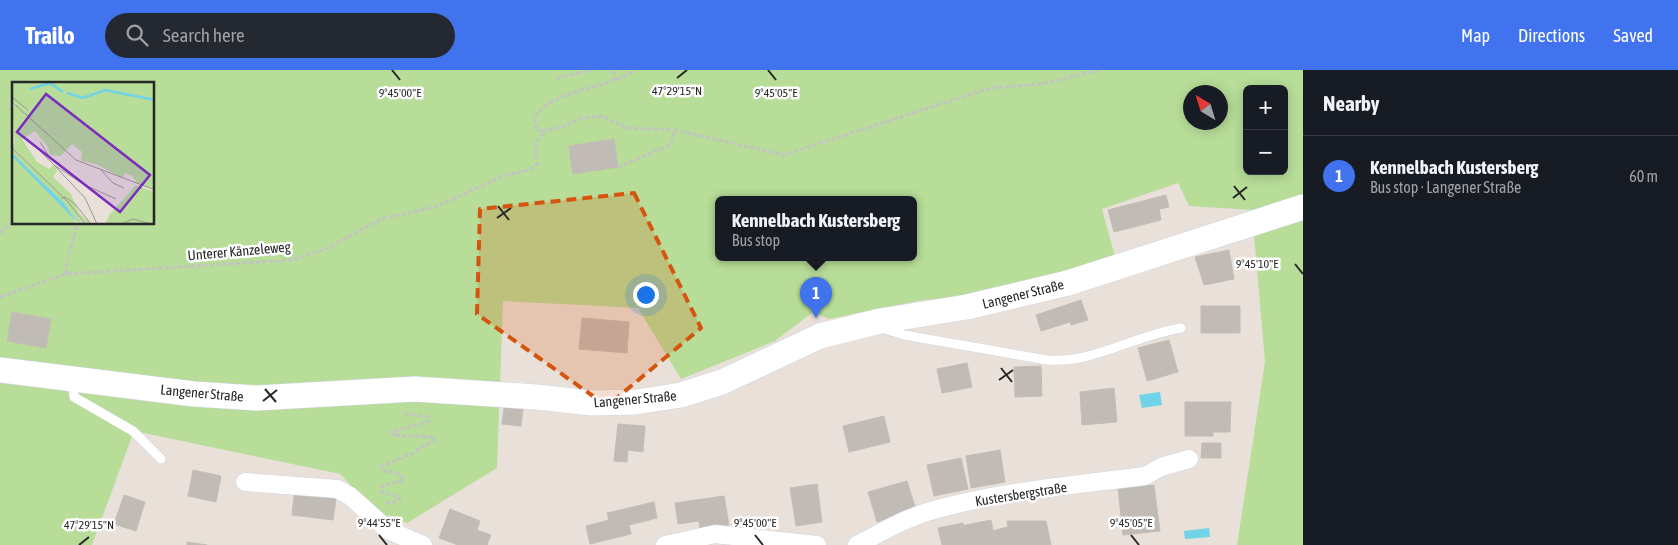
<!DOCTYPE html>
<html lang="en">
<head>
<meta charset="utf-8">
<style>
	body { margin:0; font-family:"Asap Condensed",sans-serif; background:#242831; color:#f1f3f6 }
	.controls { position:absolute; right:15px; top:15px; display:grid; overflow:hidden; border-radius:8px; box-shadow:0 2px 12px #0003 }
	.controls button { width:45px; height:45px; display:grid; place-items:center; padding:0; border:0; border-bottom:1px solid #363941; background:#171b24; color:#f1f3f6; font:25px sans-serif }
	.compass { position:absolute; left:1183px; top:15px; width:45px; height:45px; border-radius:50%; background:#171b24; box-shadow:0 2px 12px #0003; rotate:322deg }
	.you { position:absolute; left:645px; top:224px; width:18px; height:18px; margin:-12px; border:4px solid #fff; border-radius:50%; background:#1a73e8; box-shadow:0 0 0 8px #1a73e833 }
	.badge { display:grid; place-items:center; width:32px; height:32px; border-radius:50%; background:#4173ef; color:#fff; font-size:16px; font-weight:700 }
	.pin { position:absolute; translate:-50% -41px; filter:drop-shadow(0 1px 2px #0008) }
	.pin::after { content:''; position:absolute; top:26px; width:18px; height:15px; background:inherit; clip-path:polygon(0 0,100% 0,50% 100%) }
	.popup { position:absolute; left:715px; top:126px; width:202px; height:65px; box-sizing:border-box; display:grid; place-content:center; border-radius:8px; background:#171b24; filter:drop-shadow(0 1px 4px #0005); font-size:16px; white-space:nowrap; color:#9ea1a6 }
	.popup b { font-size:19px; color:#f1f3f6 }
	.popup::after { content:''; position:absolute; left:50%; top:100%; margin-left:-10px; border:10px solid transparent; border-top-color:#171b24 }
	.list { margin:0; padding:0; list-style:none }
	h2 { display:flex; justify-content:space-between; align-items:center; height:65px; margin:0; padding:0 20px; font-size:21px }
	h2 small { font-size:16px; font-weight:400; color:#9ea1a6 }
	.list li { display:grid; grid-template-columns:32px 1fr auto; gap:15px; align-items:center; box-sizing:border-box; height:80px; padding:0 20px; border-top:1px solid #363941 }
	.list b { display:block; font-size:19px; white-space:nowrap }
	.list p { margin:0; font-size:16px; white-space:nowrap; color:#9ea1a6 }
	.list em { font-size:16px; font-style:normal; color:#9ea1a6 }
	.icon { flex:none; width:28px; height:28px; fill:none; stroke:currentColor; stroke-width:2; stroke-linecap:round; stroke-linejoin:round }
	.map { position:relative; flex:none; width:1303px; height:475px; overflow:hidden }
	header { display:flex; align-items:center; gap:30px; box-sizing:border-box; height:70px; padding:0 25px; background:#4173ef; color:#fff }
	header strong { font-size:24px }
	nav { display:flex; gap:28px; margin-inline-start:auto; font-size:18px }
	.search { width:350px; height:45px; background:#242831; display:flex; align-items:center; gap:12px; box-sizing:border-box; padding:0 18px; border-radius:28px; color:#9ea1a6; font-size:19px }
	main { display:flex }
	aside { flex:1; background:#171b24 }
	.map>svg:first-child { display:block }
	.green { fill:#b7dd98; fill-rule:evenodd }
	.water { fill:#71d3e7 }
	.building { fill:#c1bbb6; stroke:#c4bdb4 }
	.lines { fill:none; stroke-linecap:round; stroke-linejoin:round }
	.service-casing { stroke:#cfd4e0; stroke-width:10 }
	.minor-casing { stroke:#cfd4e0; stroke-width:19 }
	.secondary-casing { stroke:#cfd4e0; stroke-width:26 }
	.path { stroke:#c3c3c3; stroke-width:3; stroke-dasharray:4 2.5; stroke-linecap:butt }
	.service { stroke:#fff; stroke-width:9 }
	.minor { stroke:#fff; stroke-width:18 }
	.secondary { stroke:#fff; stroke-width:25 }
	.marked { fill:#d5540f; fill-opacity:0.2; stroke:#d5540f; stroke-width:4; stroke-dasharray:10 6; stroke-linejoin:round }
	.ticks { fill:none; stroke:#272727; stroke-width:2 }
	.labels { text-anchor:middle; stroke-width:5; stroke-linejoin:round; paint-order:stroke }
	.street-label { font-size:14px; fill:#272727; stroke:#fff }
	.inset-river { fill:none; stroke:#71d3e7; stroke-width:2.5 }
	.inset-road { fill:none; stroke:#9b9792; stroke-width:1 }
	.view { fill:#7b2cbf; fill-opacity:0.15; stroke:#7b2cbf; stroke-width:2.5 }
	.inset-edge { fill:none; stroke:#272727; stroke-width:2.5 }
	.ticks-label { font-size:12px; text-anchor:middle; fill:#272727; stroke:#fff; stroke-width:5; stroke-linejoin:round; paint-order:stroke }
</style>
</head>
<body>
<header>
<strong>Trailo</strong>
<div class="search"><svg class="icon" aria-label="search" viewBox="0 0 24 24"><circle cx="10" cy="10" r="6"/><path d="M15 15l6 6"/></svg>Search here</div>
<nav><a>Map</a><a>Directions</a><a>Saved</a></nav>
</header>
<main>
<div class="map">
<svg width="1303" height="475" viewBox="0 0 1303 475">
	<rect width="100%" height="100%" fill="#e9e1d9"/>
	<path class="green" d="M0,0H1303V130L1270,141L1189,136L1178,113L1102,139L1116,190L959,226L918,231L829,249L813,242L775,271L681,309L638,238L503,231L497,398L407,453L378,444L340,404L134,361L92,475H0ZM14,14H154V154H14ZM1247,19H1284V101H1247ZM1190,22H1220V52H1190ZM718,129H914V187H718Z
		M1303,149V475H1237L1265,292L1254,164Z"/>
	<path class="water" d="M1160,322L1162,335L1142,338L1139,325Z
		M1209,458L1210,467L1185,469L1184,461Z"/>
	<path class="building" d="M614,69L618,97L573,104L569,76Z
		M1166,125L1169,137L1159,139L1161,150L1114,162L1108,140Z
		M1229,180L1234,209L1204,215L1195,187Z
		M1081,230L1088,250L1071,255L1070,252L1041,261L1036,245Z
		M1201,236H1240V263H1201Z
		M12,242L51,249L46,278L7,271Z
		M582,248L629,252L627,283L579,279Z
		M1169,270L1178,302L1147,311L1138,278Z
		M967,293L972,317L942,323L937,299Z
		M1041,296L1042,326L1015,327L1014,297Z
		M1114,318L1117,352L1082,355L1080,322Z
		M1185,332H1231L1230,362H1213V366H1185Z
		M504,337L523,339L521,356L502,354Z
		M884,346L890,372L849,382L843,356Z
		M618,354L645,356L643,382L628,380L627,392L614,391Z
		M1202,373H1221V388H1201Z
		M1000,380L1005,412L971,418L966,386Z
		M961,388L968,419L934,426L927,395Z
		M193,400L221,406L216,432L188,426Z
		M907,411L916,440L877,452L868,422Z
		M817,414L822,452L796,456L790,418Z
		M1154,415L1160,461L1123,465L1118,419Z
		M295,417L337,422L333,450L292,445Z
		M124,425L145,432L136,461L114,454Z
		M724,426L729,455L700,460L699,451L678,454L675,433Z
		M654,432L657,448L629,455L631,464L590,474L586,456L609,450L607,443Z
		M450,439L480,451L477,460L491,465L487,475H458L439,468Z
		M991,450L993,461L988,462L990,475H965L961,456Z
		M1007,451H1046L1051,475H990L988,462L1008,457Z
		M963,453L964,456H961L965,475H942L938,458Z
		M187,472L207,475H187Z"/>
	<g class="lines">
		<g class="service-casing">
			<path id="service" d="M883,256L885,259L904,265L1047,290C1096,293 1132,266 1181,258
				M73,312L74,327L133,361L161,389"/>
		</g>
		<g class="minor-casing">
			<path id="minor" d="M245,412L337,419L350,426L388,460L423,475
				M665,475L715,464L817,475
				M857,475C882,462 907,447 934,440C1001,421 1076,415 1145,406L1161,397L1189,389"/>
		</g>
		<g class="secondary-casing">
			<path id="secondary" d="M0,300L194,324L257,328L415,319L537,327L591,333L636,332L681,325L722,312L820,266L880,251L967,237L1068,213L1303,137"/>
		</g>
		<path class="path" d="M613,0L615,11
			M557,8L592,0
			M542,61L562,57L583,48L602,46L627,58L675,60
			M542,61L537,60L534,52C540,25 593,19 615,10C622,8 629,3 636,0
			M618,97L670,75L675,60L784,85L990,18L1042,14L1099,0
			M0,163L14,151
			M66,204C65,186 75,171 76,154
			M0,227L66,204L292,190L326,179L381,149L435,137L506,105L529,100L537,94L535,74L543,65L542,61
			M386,433L397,432L400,428L381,421V417L403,410L401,404L385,401L381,397L413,383L434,370V367L393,365L392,362L429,351L428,347L402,343"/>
		<use href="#service" class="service"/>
		<use href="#minor" class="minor"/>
		<use href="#secondary" class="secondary"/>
	</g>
	<path class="marked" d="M634,123L701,258L607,336L477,244L480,139Z"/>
	<path class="ticks" d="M392,0L400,10M768,0L776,10M677,8L687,0M1234,116L1245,130M1233,128L1247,117M498,136L509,150M497,148L511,138M1295,194L1303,204M1001,298L1012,312M999,310L1013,300M265,319L276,332M263,331L277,320M379,465L387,475M755,465L763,475M1131,465L1139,475M79,475L89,467"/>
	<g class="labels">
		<g class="street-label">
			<text transform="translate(239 181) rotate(-5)" y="5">Unterer Känzeleweg</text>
			<text transform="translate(1023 224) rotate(-14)" y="5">Langener Straße</text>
			<text transform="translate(202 323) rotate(5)" y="5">Langener Straße</text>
			<text transform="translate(635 329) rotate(-5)" y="5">Langener Straße</text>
			<text transform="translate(1021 424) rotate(-9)" y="5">Kustersbergstraße</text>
		</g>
	</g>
	<g transform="translate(12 12)">
		<rect width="142" height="142" fill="#e9e1d9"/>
		<path d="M0,0H142V108L126,102L120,94L113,91L111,96L84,82L69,79L70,70L60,62L49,74L38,73L36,65L23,49L10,57L25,80L37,87L42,83L45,89L41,95L59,112L67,131L79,142H74L0,65L3,60L0,27L4,22L0,18ZM0,67L55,119L71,142H67L52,121L0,71ZM0,74L52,123L65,142H0ZM124,103L142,110V142H93L98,132Z" fill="#b7dd98"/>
		<path d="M0,71L52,121L67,142L0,74Z" fill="#71d3e7"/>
		<path class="inset-river" d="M18,7L38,1L51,10M55,11L71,16L93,8L143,18"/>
		<path class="inset-road" d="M0,15L16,28M0,20L64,78L143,108M28,60L38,76M24,65L42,83M0,66L56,120L73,142M88,87L101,101L112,106M49,117L53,115L63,122L79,142M85,142L73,116L42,83L73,103L104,117M109,142L121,137L139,142"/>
		<path class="view" d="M34,12L138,93L108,130L5,50Z"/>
		<rect width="142" height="142" class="inset-edge"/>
	</g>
	<g class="ticks-label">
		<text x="677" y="25">47°29'15"N</text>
		<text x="400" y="27">9°45'00"E</text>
		<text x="776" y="27">9°45'05"E</text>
		<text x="1257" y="198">9°45'10"E</text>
		<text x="379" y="457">9°44'55"E</text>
		<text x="755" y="457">9°45'00"E</text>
		<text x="1131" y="457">9°45'05"E</text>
		<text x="89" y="459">47°29'15"N</text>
	</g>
</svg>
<div class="controls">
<button>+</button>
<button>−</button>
</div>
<svg class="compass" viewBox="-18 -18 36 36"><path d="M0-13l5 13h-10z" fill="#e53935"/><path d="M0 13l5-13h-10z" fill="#9ea1a6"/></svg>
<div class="you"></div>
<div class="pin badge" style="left:816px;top:248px">1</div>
<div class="popup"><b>Kennelbach Kustersberg</b>Bus stop</div>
</div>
<aside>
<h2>Nearby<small></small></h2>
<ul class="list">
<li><span class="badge">1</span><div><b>Kennelbach Kustersberg</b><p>Bus stop · Langener Straße</p></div><em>60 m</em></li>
</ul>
</aside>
</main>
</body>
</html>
